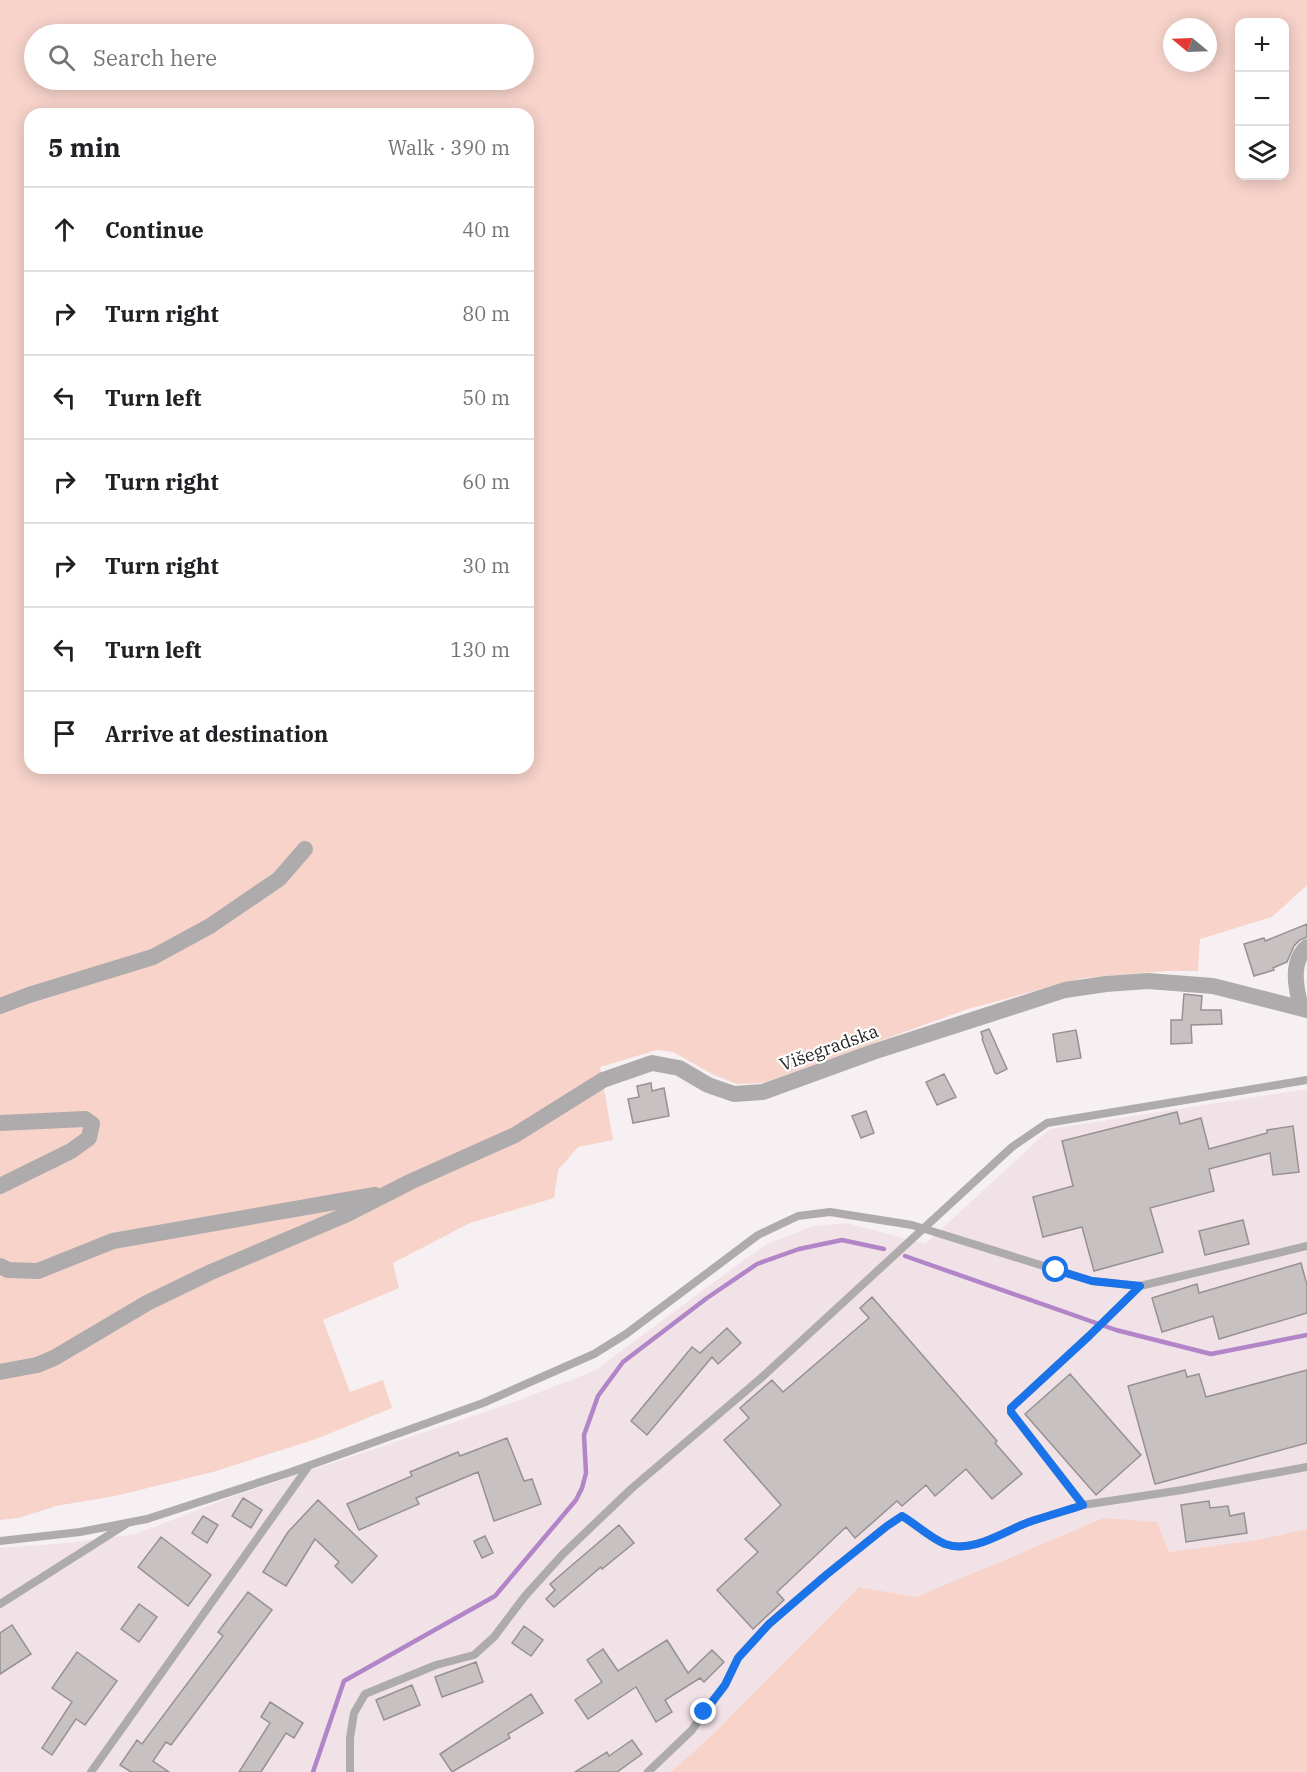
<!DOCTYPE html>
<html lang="en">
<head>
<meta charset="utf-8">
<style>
	body { margin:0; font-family:"IBM Plex Serif",serif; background:#f2f2f2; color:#202124 }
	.controls { position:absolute; right:18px; top:18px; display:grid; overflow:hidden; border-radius:12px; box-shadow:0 3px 15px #0003 }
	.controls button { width:54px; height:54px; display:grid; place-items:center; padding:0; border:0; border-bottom:2px solid #e0e0e0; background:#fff; color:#202124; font:30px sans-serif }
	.compass { position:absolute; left:1163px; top:18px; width:54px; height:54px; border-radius:50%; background:#fff; box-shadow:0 3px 15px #0003; rotate:289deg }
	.stop { position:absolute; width:18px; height:18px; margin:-14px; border:4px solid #1a73e8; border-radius:50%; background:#fff }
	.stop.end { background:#1a73e8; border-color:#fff; box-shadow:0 2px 6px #0008 }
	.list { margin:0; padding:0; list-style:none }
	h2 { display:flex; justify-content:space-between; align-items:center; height:78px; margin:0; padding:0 24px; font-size:26px }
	h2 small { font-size:20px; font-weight:400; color:#757577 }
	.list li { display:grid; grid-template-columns:39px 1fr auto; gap:18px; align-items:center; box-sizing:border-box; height:84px; padding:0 24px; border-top:2px solid #e0e0e0 }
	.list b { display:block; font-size:22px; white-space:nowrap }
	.list em { font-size:20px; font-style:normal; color:#757577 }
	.icon { flex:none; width:33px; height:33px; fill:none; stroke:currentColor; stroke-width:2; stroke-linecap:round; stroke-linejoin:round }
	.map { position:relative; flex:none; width:1307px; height:1772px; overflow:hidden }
	.search { position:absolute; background:#fff; box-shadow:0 3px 15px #0003; left:24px; top:24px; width:510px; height:66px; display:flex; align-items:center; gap:15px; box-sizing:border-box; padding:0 21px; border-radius:33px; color:#757577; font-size:22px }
	.panel { position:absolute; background:#fff; box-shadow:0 3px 15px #0003; left:24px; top:108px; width:510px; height:666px; border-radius:18px }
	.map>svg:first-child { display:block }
	.built { fill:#f1e2e7 }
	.green { fill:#f7d3ca; fill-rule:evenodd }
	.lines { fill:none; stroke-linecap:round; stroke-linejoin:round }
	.stream { stroke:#b185c7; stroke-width:4.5 }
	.building { fill:#c8c1c1; stroke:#979191; stroke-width:1.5 }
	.lane { stroke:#aeabad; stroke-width:8 }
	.street { stroke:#aeabad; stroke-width:16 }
	.route { stroke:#1a73e8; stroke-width:8 }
	.labels { text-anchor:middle; stroke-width:4.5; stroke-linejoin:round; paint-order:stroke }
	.street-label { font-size:18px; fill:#272526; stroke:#fff }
</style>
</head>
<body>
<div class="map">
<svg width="1307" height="1772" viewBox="0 0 1307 1772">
	<rect width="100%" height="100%" fill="#f7f0f2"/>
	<path class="built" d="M1307,1089V1529L1256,1540L1168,1552L1105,1518L916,1597L859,1587L711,1736L671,1772H0V1548L68,1543L136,1534L231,1497L509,1404L594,1371L748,1257L767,1244L813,1226L847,1223L925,1244L1050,1129Z"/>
	<path class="green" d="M0,0H1307V885L1272,917L1200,939L1198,971H1166L1083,978L968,1009L763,1083L737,1084L714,1075L673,1052L657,1050L600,1067L613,1140L578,1147L558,1170L554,1198L470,1223L393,1263L399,1288L323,1320L350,1392L383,1380L392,1408L316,1439L213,1472L115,1496L56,1506L19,1518L0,1520ZM1240,22H1284V176H1240ZM1172,27H1208V63H1172ZM34,34H524V80H34ZM30,114H528V768H30Z
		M1104,1518L1157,1522L1169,1552L1256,1540L1307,1529V1772H671L711,1736L859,1587L916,1597Z"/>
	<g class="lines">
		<path class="stream" d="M905,1256L1116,1330L1211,1354L1307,1335
			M313,1772L344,1681L495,1596L576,1500L582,1488L586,1473L584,1435L598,1396L623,1362L707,1298L757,1264L799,1249L842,1240L884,1249"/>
	</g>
	<path class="building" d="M1307,924V937L1300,940L1294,946L1287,962L1273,968L1274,970L1254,976L1244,944L1264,938L1265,941Z
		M1184,994L1202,996L1201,1010H1221L1222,1024L1191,1025L1192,1043L1171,1044V1020H1182Z
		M989,1029L1007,1069L997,1074L995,1073L982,1039L983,1038L981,1032Z
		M1076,1030L1081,1058L1057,1062L1053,1034Z
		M944,1074L956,1097L937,1105L926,1082Z
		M651,1083L652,1091L664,1088L669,1116L633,1123L628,1099L639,1097L637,1086Z
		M866,1111L874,1133L861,1138L852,1116Z
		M1177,1112L1180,1124L1201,1118L1209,1149L1267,1133V1130L1293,1126L1299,1172L1273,1175L1270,1153L1209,1169L1214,1191L1150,1208L1163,1252L1094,1271L1082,1227L1043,1237L1033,1197L1073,1186L1062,1141Z
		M1243,1220L1249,1244L1205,1255L1199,1231Z
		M1301,1263L1307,1285V1313L1219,1339L1213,1316L1162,1332L1152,1298L1197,1284L1199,1293Z
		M872,1297L997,1441L995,1443L1022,1474L992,1499L966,1469L935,1496L926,1485L902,1506L897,1501L855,1538L846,1527L777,1592L784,1600L753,1629L717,1590L758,1552L745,1539L781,1505L724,1440L749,1418L740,1408L772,1380L783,1392L869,1318L860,1308Z
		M727,1328L741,1343L718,1364L712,1357L647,1435L631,1421L692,1347L700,1353Z
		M1185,1370L1187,1377L1199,1374L1206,1397L1307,1370V1443L1155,1484L1128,1386Z
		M1070,1374L1141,1455L1096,1495L1025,1414Z
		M507,1438L524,1481L532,1479L541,1504L494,1521L478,1472L416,1498L419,1504L359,1530L347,1504L412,1476L410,1472L458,1452L460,1456Z
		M243,1498L262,1510L251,1528L232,1516Z
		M318,1500L377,1556L352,1583L335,1566L339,1562L315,1539L286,1586L263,1572L288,1532Z
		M1209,1501L1210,1508L1228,1506L1230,1516L1244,1513L1247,1533L1186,1542L1181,1505Z
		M203,1516L218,1525L207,1543L192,1533Z
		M619,1525L634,1543L602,1569L601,1567L554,1607L546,1599L555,1590L550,1584Z
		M485,1536L493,1553L482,1558L474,1541Z
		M161,1537L211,1575L188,1606L138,1567Z
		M248,1592L272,1610L171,1745L166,1742L153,1761L169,1772H131L120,1765L137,1740L142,1744L223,1636L218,1632Z
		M139,1604L157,1617L139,1642L121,1629Z
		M12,1625L31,1654L0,1674V1633Z
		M524,1626L543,1640L531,1656L512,1643Z
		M667,1640L688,1673L712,1650L724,1662L704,1682L700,1678L665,1700L672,1712L656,1722L636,1687L588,1719L575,1700L602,1682L587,1660L603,1649L618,1671Z
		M77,1652L117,1681L85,1725L76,1719L52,1755L42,1748L72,1702L52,1688Z
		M476,1662L483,1682L442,1697L435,1677Z
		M412,1685L420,1705L384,1720L376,1700Z
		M531,1694L543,1713L508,1734L510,1738L452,1772L440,1754Z
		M270,1702L303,1723L294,1738L286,1733L261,1772H239L270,1723L261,1717Z
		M632,1740L642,1754L617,1772H575L607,1752L609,1756Z"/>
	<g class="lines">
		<path class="lane" d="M1140,1286L1089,1336L1011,1408V1412L1083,1505L1182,1490L1307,1467
			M0,1541L80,1532L147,1519L291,1472L483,1403L594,1354L626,1334L758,1235L798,1216L830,1212L912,1225L1092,1281L1140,1286L1307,1246
			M0,1604L126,1524
			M91,1772L308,1467
			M350,1772V1738L354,1713L365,1694L436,1665L474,1655L494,1637L525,1596L563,1554L631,1489L761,1378L1012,1147L1047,1123L1307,1080
			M648,1772L691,1731L725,1685L738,1658L769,1624L826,1575L887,1526L902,1516C916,1525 930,1538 945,1544C973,1554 1004,1531 1029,1522C1047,1516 1065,1511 1083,1505"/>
		<path class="street" d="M0,1006L29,995L153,957L210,926L279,879L305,849
			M1301,1008C1296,988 1290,962 1307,947
			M0,1123L85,1119L92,1124L89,1138L71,1151L0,1186
			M0,1266L8,1270L38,1271L113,1241L375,1195
			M0,1372L37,1365L54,1358L147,1303L211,1272L343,1216L412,1181L515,1135L603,1080L652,1063L679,1068L708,1085L734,1094L763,1092L873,1052L1065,990L1106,984L1148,981L1213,986L1307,1010"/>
	</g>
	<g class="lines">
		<path class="route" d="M704,1712L725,1685L738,1658L769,1624L826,1575L887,1526L902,1516C916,1524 930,1538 945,1544C973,1554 1004,1531 1029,1522C1047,1516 1065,1511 1083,1505L1011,1412V1408L1089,1336L1140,1286L1092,1281L1056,1270"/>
	</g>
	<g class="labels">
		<g class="street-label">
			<text transform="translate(829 1048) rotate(-20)" y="6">Višegradska</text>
		</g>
	</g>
</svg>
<div class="controls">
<button>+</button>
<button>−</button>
<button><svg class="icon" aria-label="layers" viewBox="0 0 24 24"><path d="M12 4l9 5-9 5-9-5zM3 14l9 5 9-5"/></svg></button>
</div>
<svg class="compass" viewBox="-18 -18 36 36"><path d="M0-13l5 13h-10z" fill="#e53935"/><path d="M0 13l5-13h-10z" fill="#757577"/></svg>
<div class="stop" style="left:1056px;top:1270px"></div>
<div class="stop end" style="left:704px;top:1712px"></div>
<div class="search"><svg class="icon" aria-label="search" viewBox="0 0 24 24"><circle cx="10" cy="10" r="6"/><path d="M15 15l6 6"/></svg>Search here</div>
<section class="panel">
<h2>5 min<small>Walk · 390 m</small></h2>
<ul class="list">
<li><svg class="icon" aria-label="ahead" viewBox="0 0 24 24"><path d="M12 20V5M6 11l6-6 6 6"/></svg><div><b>Continue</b></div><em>40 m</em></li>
<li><svg class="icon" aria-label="right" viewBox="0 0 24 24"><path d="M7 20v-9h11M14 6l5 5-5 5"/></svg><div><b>Turn right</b></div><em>80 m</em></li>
<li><svg class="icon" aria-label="left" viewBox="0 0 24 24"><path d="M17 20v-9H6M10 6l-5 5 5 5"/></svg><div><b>Turn left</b></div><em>50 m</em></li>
<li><svg class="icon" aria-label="right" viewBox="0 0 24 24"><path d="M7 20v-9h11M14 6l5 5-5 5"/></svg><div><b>Turn right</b></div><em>60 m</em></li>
<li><svg class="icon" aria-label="right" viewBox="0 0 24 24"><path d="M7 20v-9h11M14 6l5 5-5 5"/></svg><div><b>Turn right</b></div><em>30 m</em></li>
<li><svg class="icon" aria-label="left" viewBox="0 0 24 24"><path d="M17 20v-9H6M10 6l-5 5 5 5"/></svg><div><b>Turn left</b></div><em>130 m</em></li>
<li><svg class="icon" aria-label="arrive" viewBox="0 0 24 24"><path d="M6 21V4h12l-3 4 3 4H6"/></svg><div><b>Arrive at destination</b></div></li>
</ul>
</section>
</div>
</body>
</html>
